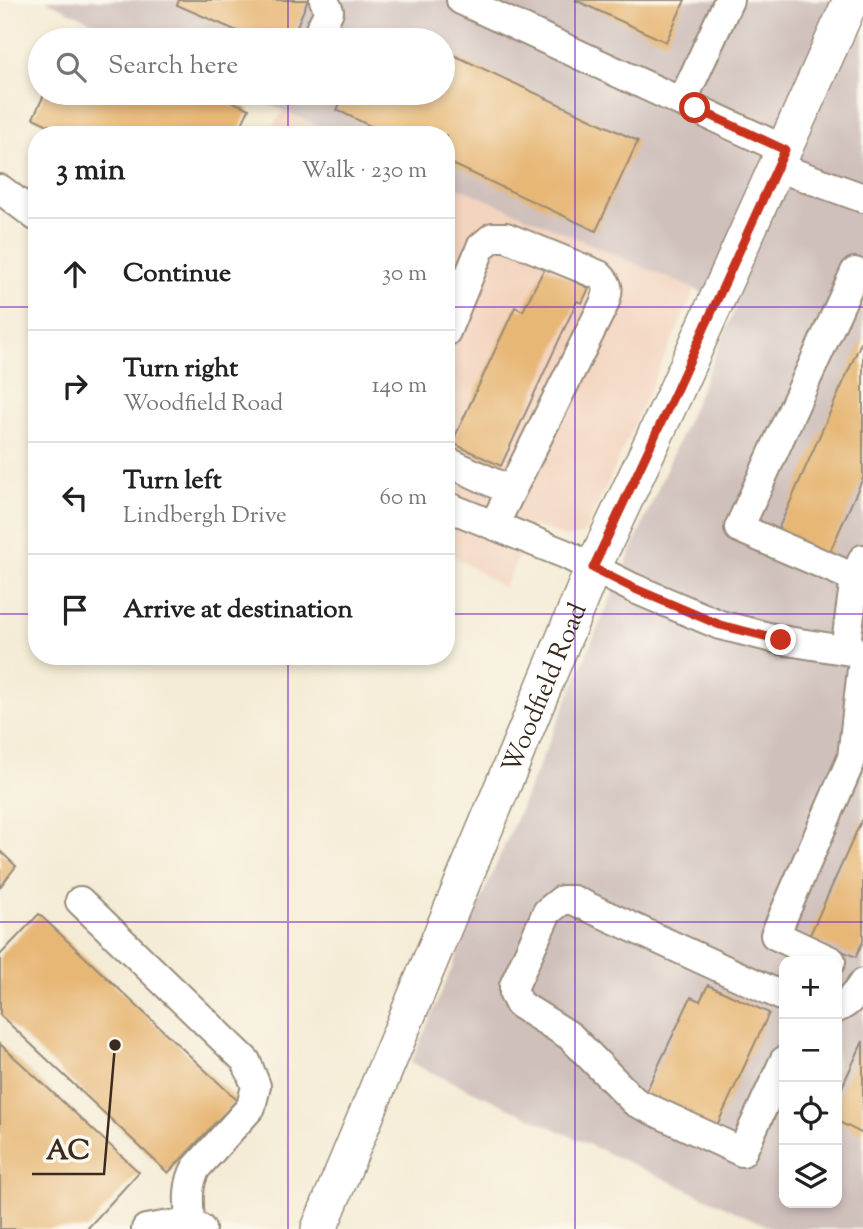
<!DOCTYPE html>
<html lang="en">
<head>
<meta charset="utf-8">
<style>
	body { margin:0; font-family:"Sorts Mill Goudy",serif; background:#f6f6f6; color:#222 }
	.controls { position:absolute; right:21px; bottom:21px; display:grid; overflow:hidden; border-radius:14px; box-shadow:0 4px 10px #0003 }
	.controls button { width:63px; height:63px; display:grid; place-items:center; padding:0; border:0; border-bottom:2px solid #e0e0e0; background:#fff; color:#222; font:35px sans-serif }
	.stop { position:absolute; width:21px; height:21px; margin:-16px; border:5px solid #c8321e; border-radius:50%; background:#fff }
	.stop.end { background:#c8321e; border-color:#fff; box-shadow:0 2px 7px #0008 }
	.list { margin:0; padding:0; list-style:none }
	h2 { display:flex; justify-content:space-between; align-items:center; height:91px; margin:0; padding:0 28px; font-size:30px }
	h2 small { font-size:23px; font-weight:400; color:#767676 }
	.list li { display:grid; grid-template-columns:46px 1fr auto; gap:21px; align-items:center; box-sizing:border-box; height:112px; padding:0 28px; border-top:2px solid #e0e0e0 }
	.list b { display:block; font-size:26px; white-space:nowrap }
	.list p { margin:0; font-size:23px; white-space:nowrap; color:#767676 }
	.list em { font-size:23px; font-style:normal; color:#767676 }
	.icon { flex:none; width:38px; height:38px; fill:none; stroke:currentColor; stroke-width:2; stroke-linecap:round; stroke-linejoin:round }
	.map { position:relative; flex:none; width:863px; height:1229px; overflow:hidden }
	.search { position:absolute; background:#fff; box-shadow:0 4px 10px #0003; left:28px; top:28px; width:427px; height:77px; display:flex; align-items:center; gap:18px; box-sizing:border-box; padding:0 24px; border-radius:38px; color:#767676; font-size:26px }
	.panel { position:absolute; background:#fff; box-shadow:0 4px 10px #0003; left:28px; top:126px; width:427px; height:539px; border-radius:28px }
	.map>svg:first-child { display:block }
	.built { fill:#f3d4bf }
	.industrial { fill:#cfc0bb; fill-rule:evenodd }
	.building { fill:#e7b776 }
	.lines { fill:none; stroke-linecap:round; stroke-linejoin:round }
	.minor-casing { stroke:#988b7a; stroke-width:32 }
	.major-casing { stroke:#988b7a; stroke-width:38 }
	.minor { stroke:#fff; stroke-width:28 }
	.major { stroke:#fff; stroke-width:35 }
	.route { stroke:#c8321e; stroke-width:9 }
	.grid { fill:none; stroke:#7b2cbf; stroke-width:2; stroke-opacity:0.55 }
	.labels { text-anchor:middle; stroke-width:7; stroke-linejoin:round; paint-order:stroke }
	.street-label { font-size:26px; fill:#3b2a1e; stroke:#fbf7ec }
	.leader { fill:none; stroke:#3b2a1e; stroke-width:2.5 }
	.callout-dot { fill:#3b2a1e; stroke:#fbf7ec; stroke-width:2.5 }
	.callout-label { font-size:28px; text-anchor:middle; font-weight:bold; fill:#3b2a1e; stroke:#fbf7ec; stroke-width:7; stroke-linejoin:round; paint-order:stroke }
</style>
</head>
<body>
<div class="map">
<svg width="863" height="1229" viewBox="0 0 863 1229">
	<rect width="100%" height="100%" fill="#fbf7ec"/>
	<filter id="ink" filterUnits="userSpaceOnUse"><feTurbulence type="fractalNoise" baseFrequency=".0143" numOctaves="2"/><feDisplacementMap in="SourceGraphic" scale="14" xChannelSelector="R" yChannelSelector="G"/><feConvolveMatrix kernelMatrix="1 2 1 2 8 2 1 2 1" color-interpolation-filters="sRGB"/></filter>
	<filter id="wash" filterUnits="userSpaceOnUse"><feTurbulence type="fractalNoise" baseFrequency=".00686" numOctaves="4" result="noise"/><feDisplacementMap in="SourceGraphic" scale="28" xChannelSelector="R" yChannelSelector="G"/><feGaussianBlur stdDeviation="1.57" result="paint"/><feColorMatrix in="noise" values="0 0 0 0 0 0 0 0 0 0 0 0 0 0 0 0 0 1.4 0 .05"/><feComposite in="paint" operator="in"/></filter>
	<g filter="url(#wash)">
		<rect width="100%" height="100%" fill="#f4ecd6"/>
		<path class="built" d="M283,111L338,135H267Z
			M446,182L695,289L586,531L581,535L567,538L532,525L504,588L446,551Z"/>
		<path class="industrial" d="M45,0H863V1229H774L411,1063L736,307L446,182V135H338L244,93H443V40H131ZM784,961H837V1203H784Z"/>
		<g id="blocks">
			<path class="building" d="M179,0H308L291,40H258L177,5Z
				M575,0H685L666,42Z
				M75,29L100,40H69Z
				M443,50L638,141L596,231L446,161V135H389L337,110L345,93H443Z
				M45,93H214L249,109L237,135H70L33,118Z
				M545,267L589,288L582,303L577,301L501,466L452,443L515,307L523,311Z
				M863,338V478L828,556L776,534Z
				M863,817V941L856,957L809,937Z
				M0,851L16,866L0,887Z
				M39,914L237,1100L168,1173L0,1015V955Z
				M708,985L769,1013L713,1134L642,1100L691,997L700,1001Z
				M863,1041V1134L837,1121V1098Z
				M0,1044L139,1172L87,1229H0Z"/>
		</g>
	</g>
	<g filter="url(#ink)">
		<use href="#blocks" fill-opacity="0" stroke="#988b7a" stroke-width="2"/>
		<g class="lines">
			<g class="minor-casing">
				<path id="minor" d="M461,0L785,150
					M315,40L329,11L324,0
					M682,102L729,0
					M777,167L863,198
					M0,189L37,217
					M863,276L855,272L739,528L855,578L863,580
					M446,332L481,247L493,237H506L599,275C610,285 609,291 604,304L494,525
					M446,461L511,491
					M446,506L565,554L633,588L720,625L781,640L863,653
					M845,650L855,578L863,559
					M80,901L246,1061L256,1086L251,1107L196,1168C186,1186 189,1205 190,1224L201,1229
					M831,961L775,935L852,758L863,660
					M784,997L573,900H562L547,912L514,986V994L519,1004L570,1036L635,1102L742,1152L784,1061
					M837,1008C849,1003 856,994 863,983
					M146,1229L169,1225L190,1224"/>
			</g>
			<g class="major-casing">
				<g id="major">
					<path id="s1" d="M319,1229L593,568L675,393L851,0"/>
				</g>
			</g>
			<use href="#minor" class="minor"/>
			<use href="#major" class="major"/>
		</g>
	</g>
	<g class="lines" filter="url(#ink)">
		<path class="route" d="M695,108L785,150L675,393L593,568L633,588L720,625L781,640"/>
	</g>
	<path class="grid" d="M288,0V40M575,0V1229M288,93V135M0,307H37M446,307H863M0,614H37M446,614H863M288,656V1229M0,922H863"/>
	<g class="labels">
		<g class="street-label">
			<text dy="9" stroke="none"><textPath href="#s1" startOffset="586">Woodfield Road</textPath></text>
		</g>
	</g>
	<path class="leader" d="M115 1045L104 1174H32"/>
	<circle class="callout-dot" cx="115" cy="1045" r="7"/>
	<g class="callout-label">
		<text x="68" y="1159">AC</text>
	</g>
</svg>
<div class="controls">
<button>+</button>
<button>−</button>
<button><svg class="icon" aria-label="locate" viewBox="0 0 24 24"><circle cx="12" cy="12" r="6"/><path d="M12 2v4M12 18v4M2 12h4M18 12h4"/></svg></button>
<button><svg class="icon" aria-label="layers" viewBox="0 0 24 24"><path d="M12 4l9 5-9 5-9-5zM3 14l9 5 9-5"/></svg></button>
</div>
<div class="stop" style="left:695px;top:108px"></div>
<div class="stop end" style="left:781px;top:640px"></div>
<div class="search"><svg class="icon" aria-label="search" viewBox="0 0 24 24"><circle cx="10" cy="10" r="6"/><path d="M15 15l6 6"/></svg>Search here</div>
<section class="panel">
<h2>3 min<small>Walk · 230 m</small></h2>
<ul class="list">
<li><svg class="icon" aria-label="ahead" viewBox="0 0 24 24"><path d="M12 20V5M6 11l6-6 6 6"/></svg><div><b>Continue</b></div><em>30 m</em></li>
<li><svg class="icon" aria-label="right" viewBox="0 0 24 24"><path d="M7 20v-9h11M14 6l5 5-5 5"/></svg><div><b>Turn right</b><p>Woodfield Road</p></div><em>140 m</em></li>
<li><svg class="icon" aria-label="left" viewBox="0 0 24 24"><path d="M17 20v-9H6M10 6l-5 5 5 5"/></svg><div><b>Turn left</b><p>Lindbergh Drive</p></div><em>60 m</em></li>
<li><svg class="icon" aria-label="arrive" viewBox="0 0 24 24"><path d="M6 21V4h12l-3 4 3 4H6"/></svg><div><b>Arrive at destination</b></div></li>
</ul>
</section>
</div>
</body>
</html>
